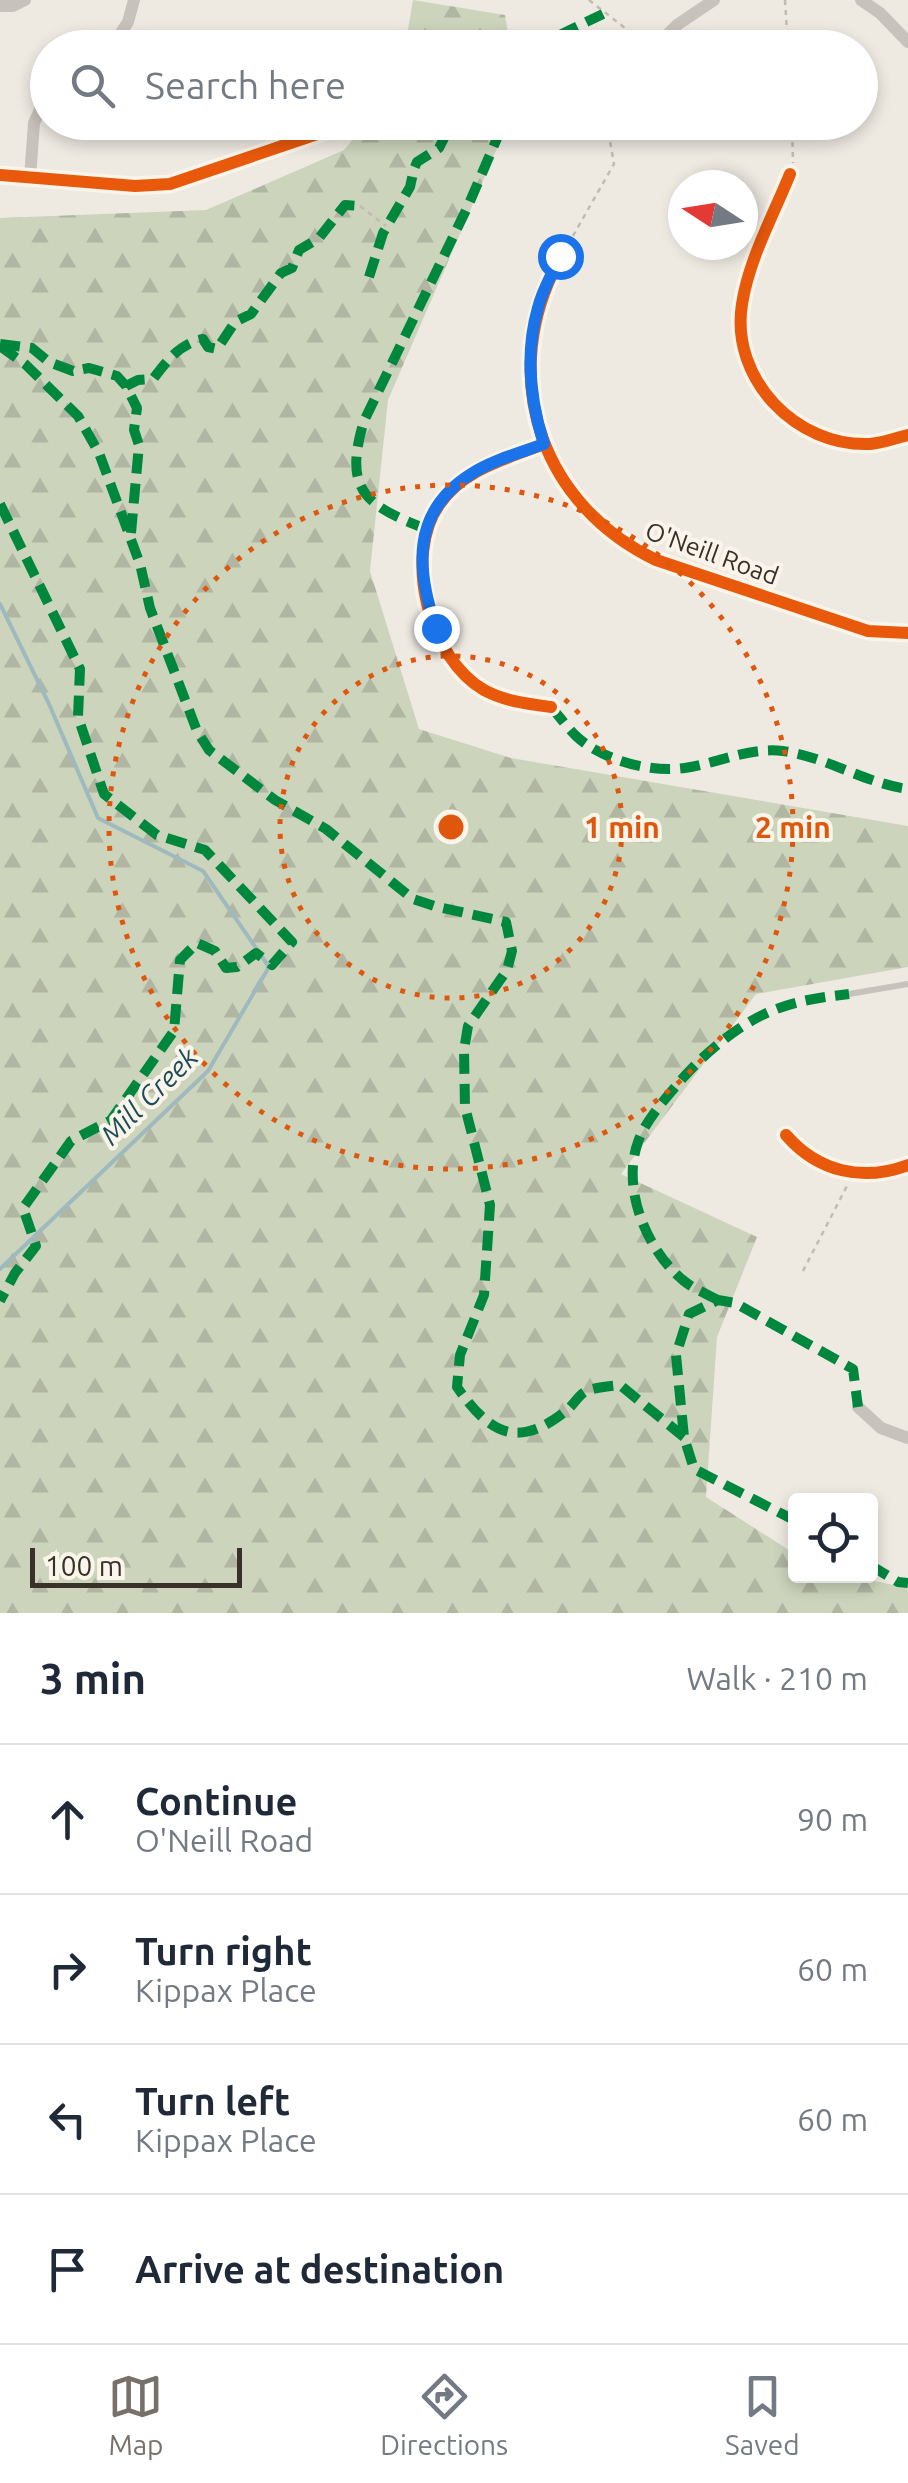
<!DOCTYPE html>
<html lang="en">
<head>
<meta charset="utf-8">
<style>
	body { margin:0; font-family:Ubuntu,sans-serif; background:#f2f2f3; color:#1f2937 }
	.controls { position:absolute; right:30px; bottom:30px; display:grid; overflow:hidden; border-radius:10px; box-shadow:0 5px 15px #0003 }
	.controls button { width:90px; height:90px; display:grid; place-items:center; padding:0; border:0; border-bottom:2px solid #e0e1e3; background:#fff; color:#1f2937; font:50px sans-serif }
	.compass { position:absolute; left:668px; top:170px; width:90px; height:90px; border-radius:50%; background:#fff; box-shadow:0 5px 15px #0003; rotate:282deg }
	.scale { position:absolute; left:30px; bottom:25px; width:212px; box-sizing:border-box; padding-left:10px; border:5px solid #383029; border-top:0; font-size:28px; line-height:35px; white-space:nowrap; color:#383029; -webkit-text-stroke:8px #faf5ea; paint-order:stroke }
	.stop { position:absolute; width:30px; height:30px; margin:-22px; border:8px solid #1a73e8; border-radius:50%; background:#fff }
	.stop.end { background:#1a73e8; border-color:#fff; box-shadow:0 2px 10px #0008 }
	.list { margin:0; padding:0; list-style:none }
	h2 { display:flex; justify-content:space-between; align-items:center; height:130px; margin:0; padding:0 40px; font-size:42px }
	h2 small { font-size:32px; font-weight:400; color:#747a83 }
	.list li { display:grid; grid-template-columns:65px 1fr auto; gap:30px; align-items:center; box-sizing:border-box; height:150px; padding:0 40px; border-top:2px solid #e0e1e3 }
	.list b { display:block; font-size:38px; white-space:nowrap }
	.list p { margin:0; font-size:32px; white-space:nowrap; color:#747a83 }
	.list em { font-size:32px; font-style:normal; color:#747a83 }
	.icon { flex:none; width:55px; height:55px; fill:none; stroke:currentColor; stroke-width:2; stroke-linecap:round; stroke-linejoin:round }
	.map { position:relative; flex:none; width:908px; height:1613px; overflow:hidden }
	.search { position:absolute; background:#fff; box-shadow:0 5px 15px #0003; left:30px; right:30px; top:30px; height:110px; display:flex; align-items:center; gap:25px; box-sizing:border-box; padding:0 35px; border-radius:55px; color:#747a83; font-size:38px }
	.sheet { height:730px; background:#fff }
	nav { display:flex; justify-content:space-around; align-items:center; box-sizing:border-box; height:140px; border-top:2px solid #e0e1e3; background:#fff; font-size:28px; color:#747a83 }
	nav a { display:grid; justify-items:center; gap:5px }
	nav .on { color:#78716a }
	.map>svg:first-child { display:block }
	.forest { fill:url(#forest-firs) }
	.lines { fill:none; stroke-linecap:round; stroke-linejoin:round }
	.stream { stroke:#9ebabf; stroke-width:4 }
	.path { stroke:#c0bbb3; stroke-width:2.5; stroke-dasharray:5 5; stroke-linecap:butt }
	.lane { stroke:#c7c2bb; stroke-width:6 }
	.street { stroke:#c7c2bb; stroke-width:12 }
	.quiet { stroke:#00873e; stroke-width:10; stroke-dasharray:20 10; stroke-linecap:butt }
	.cycleway-casing { stroke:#faf5ea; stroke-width:19 }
	.cycleway { stroke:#e8590c; stroke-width:12 }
	.route { stroke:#1a73e8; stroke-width:12 }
	.ring { fill:none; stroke:#df570d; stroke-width:5; stroke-dasharray:5 10 }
	.labels { text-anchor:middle; stroke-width:8; stroke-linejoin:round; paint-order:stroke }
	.street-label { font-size:25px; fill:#383029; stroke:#faf5ea }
	.water-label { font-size:28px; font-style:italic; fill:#1d4d5a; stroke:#faf5ea }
	.centre { fill:#df570d; stroke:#faf5ea; stroke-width:5 }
	.ring-label { font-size:30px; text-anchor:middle; font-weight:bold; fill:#df570d; stroke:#faf5ea; stroke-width:8; stroke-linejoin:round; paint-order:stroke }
</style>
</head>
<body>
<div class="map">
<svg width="908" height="1613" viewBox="0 0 908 1613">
	<defs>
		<pattern id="forest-firs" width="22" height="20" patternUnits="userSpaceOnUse" patternTransform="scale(2.5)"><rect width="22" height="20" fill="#ccd4bc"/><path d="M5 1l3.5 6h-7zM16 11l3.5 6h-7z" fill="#b0b6a2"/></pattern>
	</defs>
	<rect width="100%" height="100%" fill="#eeeae2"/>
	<path class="forest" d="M413,0L505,15L510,47H405Z
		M366,123H508L388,400L370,571L419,729L511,758L908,826V967L756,994L621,1174L757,1237L717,1337L706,1497L795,1554L796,1576H851L908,1588V1613H0V218L206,210L344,150Z"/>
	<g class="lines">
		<path class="stream" d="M0,604L49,704L98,818L203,871L269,967L208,1071L0,1269"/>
		<path class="path" d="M589,0L643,42
			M785,0L788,48
			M792,122L793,163
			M360,206L386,226
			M558,262L614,164L610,141L611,122
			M803,1271L848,1184"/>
		<path class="lane" d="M849,994L908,984"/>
		<path class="street" d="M861,0L880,13L908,42
			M0,6H13L25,0
			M111,48L128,22L134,0
			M654,48L677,25L714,0
			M790,174C773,216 749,259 742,304C730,379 796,447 870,444C883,443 896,438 908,435
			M0,175L135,186L170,184L332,129
			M30,178L34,123L48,92
			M553,272C500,385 544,506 656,560L868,631L908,633
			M544,444C506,459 463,469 439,505C403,557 429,658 484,690C504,701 528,704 551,707
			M786,1135C818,1172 863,1182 908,1165
			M858,1407L881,1428L908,1438"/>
		<path class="quiet" d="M439,48L505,44
			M505,48V44L543,43L603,14
			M369,277L383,233L410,187L414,169L417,162L439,148L446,134L445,122
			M0,344L32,348L49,362L73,371L89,368L117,376L126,386L137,408L134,430L139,445L131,533
			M0,346L25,364L78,416L99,453L140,564L150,608L197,731L209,750L275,800L326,829L413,899L434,906L506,922L512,951L507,970L468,1026L464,1050L465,1107L490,1205L484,1295L460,1355L457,1387C489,1433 517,1450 566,1411C574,1405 579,1393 589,1390C598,1387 610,1386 620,1385L684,1437
			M126,386L138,380L153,379C167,361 179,344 203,339L208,347L217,349L235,322L251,314L281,273L292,268L299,250L319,238L345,205L360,206
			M0,504L80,669L78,717L104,794L157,835L205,850L292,942L272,965L256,953L237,967L226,968L215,951L197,943L180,960L174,1031L111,1120L71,1141L23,1208L36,1246L15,1273L0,1301
			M426,529C365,505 343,490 364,421L468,206L504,122
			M551,707C559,716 567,727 576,736C602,760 650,773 685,768C719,763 748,747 783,751C827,757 864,783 908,789
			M718,1300C707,1294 694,1289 684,1281C647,1251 621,1189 638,1142C646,1119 667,1097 682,1079C706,1052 740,1023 774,1010C799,1000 823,997 849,994
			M796,1521L694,1469L684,1437L676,1355L689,1314L718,1300L735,1303L853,1369L858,1407
			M870,1565L898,1582L908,1583"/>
		<g class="cycleway-casing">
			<path id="cycleway" d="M790,174C773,216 749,259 742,304C730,379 796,447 870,444C883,443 896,438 908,435
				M0,175L135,186L170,184L332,129
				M553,272C500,385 544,506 656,560L868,631L908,633
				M544,444C506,459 463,469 439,505C403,557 429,658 484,690C504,701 528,704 551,707
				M786,1135C818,1172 863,1182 908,1165"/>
		</g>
		<use href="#cycleway" class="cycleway"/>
	</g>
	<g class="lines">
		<path class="route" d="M436,628C416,569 411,512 471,474C493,460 520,453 544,444C530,400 525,353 538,308C542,290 553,273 560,256"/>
	</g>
	<g class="ring">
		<circle cx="451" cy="827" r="171"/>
		<circle cx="451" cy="827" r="342"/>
	</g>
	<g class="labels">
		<g class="street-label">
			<text transform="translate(712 553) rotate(20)" y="9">O'Neill Road</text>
		</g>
		<g class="water-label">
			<text transform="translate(149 1096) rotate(-45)" y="10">Mill Creek</text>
		</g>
	</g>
	<circle cx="451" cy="827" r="15" class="centre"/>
	<g class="ring-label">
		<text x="622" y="838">1 min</text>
		<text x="793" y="838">2 min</text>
	</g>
</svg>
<div class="controls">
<button><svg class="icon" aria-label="locate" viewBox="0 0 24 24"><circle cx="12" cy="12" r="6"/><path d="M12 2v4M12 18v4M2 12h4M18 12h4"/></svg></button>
</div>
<svg class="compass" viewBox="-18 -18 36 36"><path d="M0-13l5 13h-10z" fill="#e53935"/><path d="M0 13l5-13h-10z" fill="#747a83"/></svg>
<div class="scale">100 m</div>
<div class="stop" style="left:560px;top:256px"></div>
<div class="stop end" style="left:436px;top:628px"></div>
<div class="search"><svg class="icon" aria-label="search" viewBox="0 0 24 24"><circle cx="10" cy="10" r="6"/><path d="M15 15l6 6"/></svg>Search here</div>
</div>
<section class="sheet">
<h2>3 min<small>Walk · 210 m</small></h2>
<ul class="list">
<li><svg class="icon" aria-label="ahead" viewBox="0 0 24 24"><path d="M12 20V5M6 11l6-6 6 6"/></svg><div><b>Continue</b><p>O'Neill Road</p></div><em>90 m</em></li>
<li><svg class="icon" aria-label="right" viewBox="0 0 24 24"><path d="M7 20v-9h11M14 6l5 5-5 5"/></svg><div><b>Turn right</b><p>Kippax Place</p></div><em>60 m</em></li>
<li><svg class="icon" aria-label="left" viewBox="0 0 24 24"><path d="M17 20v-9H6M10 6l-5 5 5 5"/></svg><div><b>Turn left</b><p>Kippax Place</p></div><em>60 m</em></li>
<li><svg class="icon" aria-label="arrive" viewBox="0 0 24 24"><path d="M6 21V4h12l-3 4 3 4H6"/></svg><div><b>Arrive at destination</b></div></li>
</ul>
</section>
<nav>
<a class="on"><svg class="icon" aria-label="map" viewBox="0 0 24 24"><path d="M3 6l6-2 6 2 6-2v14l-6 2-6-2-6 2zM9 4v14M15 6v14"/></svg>Map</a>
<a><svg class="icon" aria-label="directions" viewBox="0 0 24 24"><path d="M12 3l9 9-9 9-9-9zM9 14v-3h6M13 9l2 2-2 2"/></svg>Directions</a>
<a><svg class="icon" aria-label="saved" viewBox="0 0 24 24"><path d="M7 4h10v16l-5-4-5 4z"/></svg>Saved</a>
</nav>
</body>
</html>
